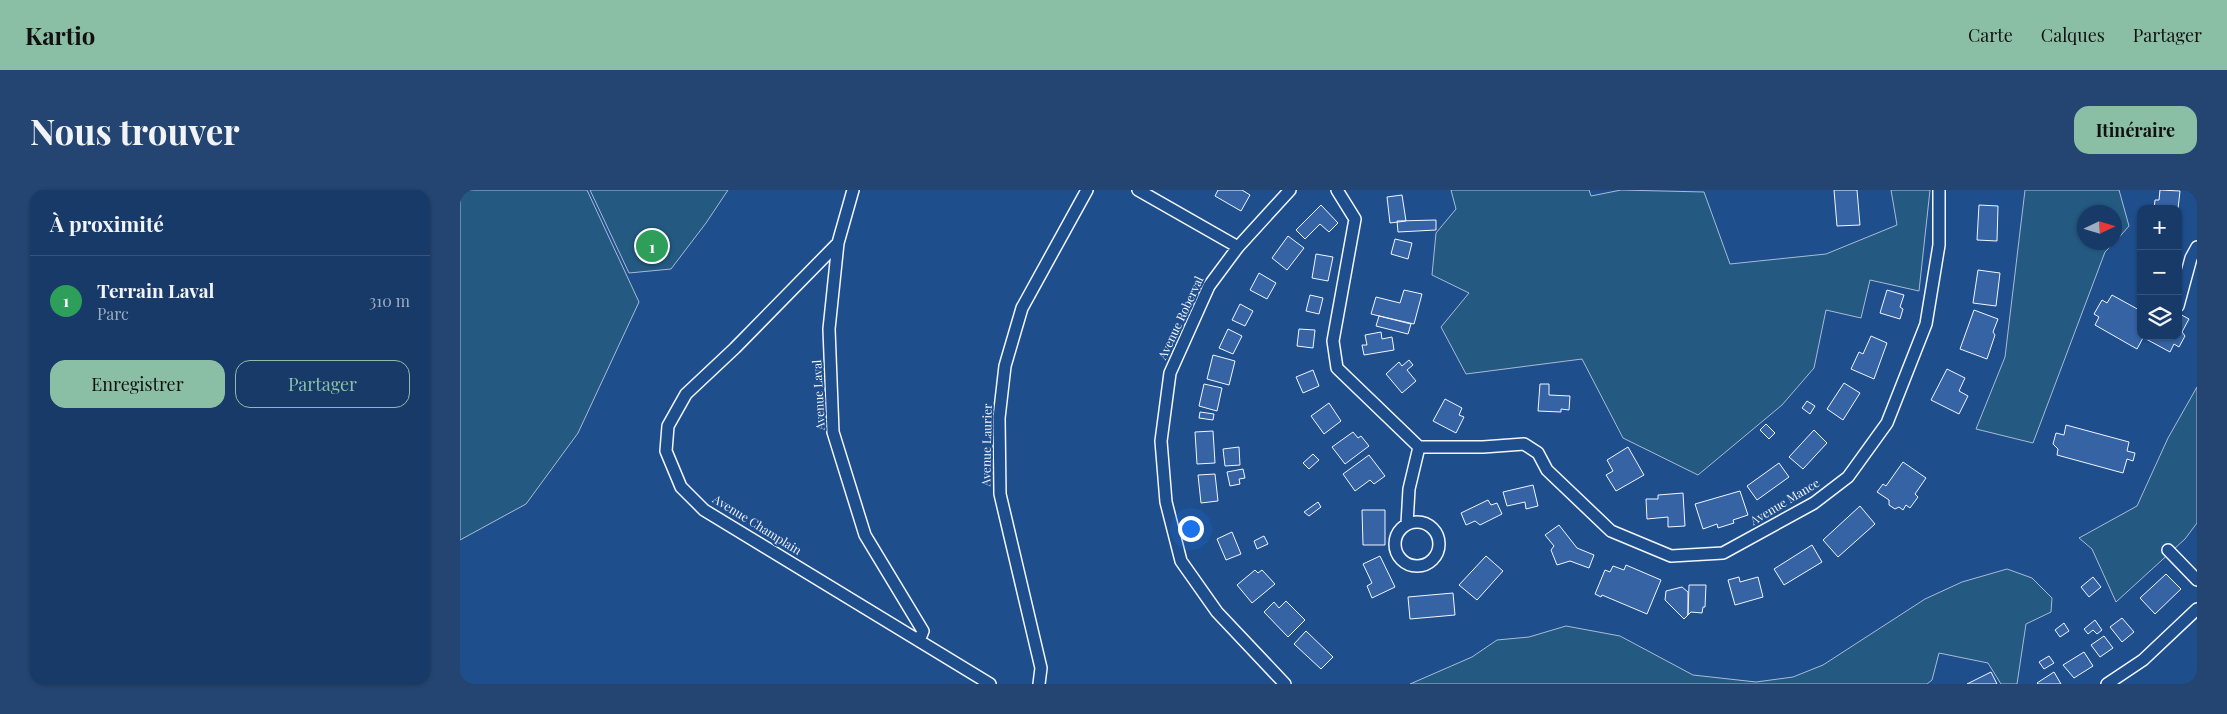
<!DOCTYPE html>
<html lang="fr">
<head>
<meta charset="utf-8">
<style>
	body { margin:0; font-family:"Playfair Display",serif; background:#244571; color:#f1f3f6 }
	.controls { position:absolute; right:15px; top:15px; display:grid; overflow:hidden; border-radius:10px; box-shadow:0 1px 4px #0004 }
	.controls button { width:45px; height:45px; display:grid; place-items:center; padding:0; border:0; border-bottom:1px solid #36547d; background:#173a69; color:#f1f3f6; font:25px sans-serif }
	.compass { position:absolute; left:1617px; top:15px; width:45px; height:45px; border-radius:50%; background:#173a69; box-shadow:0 1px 4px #0004; rotate:86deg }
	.you { position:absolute; left:730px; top:338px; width:18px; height:18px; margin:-12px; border:4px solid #fff; border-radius:50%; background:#1a73e8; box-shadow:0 0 0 8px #1a73e833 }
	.badge { display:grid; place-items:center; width:32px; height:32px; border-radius:50%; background:#8abfa5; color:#fff; font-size:16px; font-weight:700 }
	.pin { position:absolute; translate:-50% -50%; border:2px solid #fff; box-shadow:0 1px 5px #0006 }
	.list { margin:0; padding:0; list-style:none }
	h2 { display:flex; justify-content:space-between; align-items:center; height:65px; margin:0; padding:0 20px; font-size:21px }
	h2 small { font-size:16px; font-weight:400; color:#9eadc0 }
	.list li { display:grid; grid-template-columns:32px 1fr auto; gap:15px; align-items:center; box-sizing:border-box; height:90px; padding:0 20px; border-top:1px solid #36547d }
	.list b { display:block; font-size:19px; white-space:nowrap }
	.list p { margin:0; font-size:16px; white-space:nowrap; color:#9eadc0 }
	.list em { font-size:16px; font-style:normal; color:#9eadc0 }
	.actions { display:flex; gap:10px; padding:15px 20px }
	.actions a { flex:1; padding:11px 0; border:1px solid #8abfa5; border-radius:15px; text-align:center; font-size:18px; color:#8abfa5 }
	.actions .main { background:#8abfa5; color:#111 }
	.icon { flex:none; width:28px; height:28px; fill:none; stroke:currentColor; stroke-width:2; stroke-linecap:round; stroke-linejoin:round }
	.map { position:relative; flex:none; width:1737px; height:494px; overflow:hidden; border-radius:15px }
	header { display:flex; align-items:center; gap:30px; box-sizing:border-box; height:70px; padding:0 25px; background:#8abfa5; color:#111 }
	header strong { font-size:24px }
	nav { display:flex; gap:28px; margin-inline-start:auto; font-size:18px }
	.intro { display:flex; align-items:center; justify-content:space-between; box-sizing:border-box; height:120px; padding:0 30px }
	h1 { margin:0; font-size:35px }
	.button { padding:12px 22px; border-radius:15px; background:#8abfa5; color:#111; font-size:18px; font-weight:700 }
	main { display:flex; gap:30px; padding:0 30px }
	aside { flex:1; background:#173a69; border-radius:15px; box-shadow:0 1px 4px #0004 }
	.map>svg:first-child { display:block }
	.green { fill:#245a82; stroke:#a8bbd7 }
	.building { fill:#3563a3; stroke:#f2f6ff }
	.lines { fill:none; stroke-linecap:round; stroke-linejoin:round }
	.street-casing { stroke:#f2f6ff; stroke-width:14 }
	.street { stroke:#1f4e8c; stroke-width:11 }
	.labels { text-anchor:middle; stroke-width:4; stroke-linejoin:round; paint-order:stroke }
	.street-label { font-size:12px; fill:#f2f6ff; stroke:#1f4e8c }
</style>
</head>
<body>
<header>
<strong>Kartio</strong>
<nav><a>Carte</a><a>Calques</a><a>Partager</a></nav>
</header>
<div class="intro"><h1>Nous trouver</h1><a class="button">Itinéraire</a></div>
<main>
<aside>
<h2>À proximité<small></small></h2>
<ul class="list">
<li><span class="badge" style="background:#2e9e5b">1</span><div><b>Terrain Laval</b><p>Parc</p></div><em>310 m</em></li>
</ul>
<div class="actions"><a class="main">Enregistrer</a><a>Partager</a></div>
</aside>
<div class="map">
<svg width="1737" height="494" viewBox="0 0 1737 494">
	<rect width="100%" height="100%" fill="#1f4e8c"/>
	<path class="green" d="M0,0H127L179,112L118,243L66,314L0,350Z
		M130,0H268L246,33L211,79L169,83Z
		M991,0H1129L1131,6L1161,0L1244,2L1270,74L1366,64L1437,35L1431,0H1470L1459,101L1410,90L1401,128L1366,120L1354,178L1322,215L1238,285L1163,248L1122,169L1006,184L981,137L1009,103L972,85L976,43L996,19Z
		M1565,0H1659L1669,36L1655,52L1654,22H1624V52L1654,53L1645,62L1573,253L1516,239L1545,167Z
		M1737,197V333L1725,349L1656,412L1632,359L1619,348L1677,316L1708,248Z
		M1547,379L1572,388L1592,408L1591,422L1566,434L1557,494H1541L1528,473L1479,463L1472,490L1467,494H950L1012,467L1037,450L1069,447L1106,436L1160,446L1233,485L1296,492L1333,487L1363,475L1465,409L1502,392Z"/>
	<path class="building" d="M758,0H782L790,5L781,21L755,6Z
		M1374,0H1397L1400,35L1377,36Z
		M1700,0L1720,1L1718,19H1694L1695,10H1699Z
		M942,5L946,31L930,33L927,7Z
		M861,15L878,33L869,42L860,34L845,49L836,40Z
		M1519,15L1538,16L1537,51L1517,50Z
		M976,30V40L938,42L937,31Z
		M828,46L844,58L827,80L812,68Z
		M935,49L952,53L948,69L931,64Z
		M856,64L873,67L868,91L852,88Z
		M1518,80L1540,83L1536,116L1513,113Z
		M799,83L816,93L807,109L790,100Z
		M944,100L962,104L954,134L911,124L916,107L940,113Z
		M1427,100L1444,105L1440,117L1443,119L1440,129L1420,123Z
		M850,105L863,108L859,124L846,121Z
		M1652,105L1681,121V146H1684L1677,159L1635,135L1639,127L1634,124L1642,110L1647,113Z
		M780,114L793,121L785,136L772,130Z
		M1514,120L1538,129L1533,142L1535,145L1527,169L1500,159Z
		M1718,123L1729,129L1722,142L1725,146L1719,157L1714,154L1710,162L1686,149L1687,146H1718Z
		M919,126L951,134L948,144L916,136Z
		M768,139L782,146L773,164L759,158Z
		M839,139L855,140L853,158L837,156Z
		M921,142L922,149L932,147L934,160L904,165L902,155H907L905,145Z
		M1411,146L1427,153L1414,189L1391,179L1399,162L1403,164Z
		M753,165L775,171L769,195L747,189Z
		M949,170L953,175L947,180L956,191L942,203L926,184L939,172L942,176Z
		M1487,179L1505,188L1499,201L1508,206L1499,224L1471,210Z
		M853,180L859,196L843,203L836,187Z
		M1384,193L1400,203L1383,230L1367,219Z
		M744,194L762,198L757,221L739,216Z
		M1080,194H1089V205L1110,206L1109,220L1101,219V222L1078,221Z
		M985,209L1002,218L999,225L1004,227L996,243L973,231Z
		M1347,211L1355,216L1350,224L1342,218Z
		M869,213L881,231L864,244L851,226Z
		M740,222L754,224L753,230L739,228Z
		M1306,234L1315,243L1309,249L1300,240Z
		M1606,235L1669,252L1667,261L1675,263L1673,271L1667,269L1663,283L1597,265L1598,259L1593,254L1596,243L1604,245Z
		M1354,240L1367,253L1343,279L1329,267Z
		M753,241L755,273L737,274L735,242Z
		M893,242L898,248L901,246L909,256L885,274L872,257Z
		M779,257L780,275L765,276L763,259Z
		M1168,257L1184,285L1156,301L1146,285L1153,281L1147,270Z
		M853,264L859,270L849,279L843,273Z
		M909,265L925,286L914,294L910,290L895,301L883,284Z
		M1443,272L1466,288L1455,304L1458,307L1450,318L1446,315L1443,320L1439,317L1435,319L1429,315V310L1417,302L1423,294L1426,296Z
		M1319,273L1329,287L1297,310L1287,296Z
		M783,279L785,288L779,289L780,294L770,296L767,282Z
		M755,284L758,311L741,313L738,285Z
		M1073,295L1078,316L1066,319L1065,312L1047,316L1043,302Z
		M1280,301L1288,325L1273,330L1274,333L1258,338L1257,334L1243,339L1235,314Z
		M1223,303L1225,336L1208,337V327L1187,329L1186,309H1198V305Z
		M1028,310L1031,315L1037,313L1042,324L1020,335L1015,331L1006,335L1001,323Z
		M858,312L861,317L849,326L844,322Z
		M1400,316L1415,334L1378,367L1363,350Z
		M902,320H925V355H903Z
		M1099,335L1117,358L1134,365L1129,378L1110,371L1097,375L1091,360L1094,356L1085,345Z
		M772,342L781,364L766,370L757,349Z
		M804,346L808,354L797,359L794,351Z
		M1352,355L1362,372L1324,395L1314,379Z
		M920,366L935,397L912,408L907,396L912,393L903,374Z
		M1026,366L1043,381L1017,410L999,395Z
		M1166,375L1201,390L1187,424L1142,405L1141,407L1135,404L1145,380L1150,382L1153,376L1164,380Z
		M795,380L798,383L802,380L815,394L792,413L777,395Z
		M1706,384L1721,399L1695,424L1680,408Z
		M1279,387L1280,392L1298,387L1303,407L1275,415L1268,390Z
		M1633,387L1641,397L1629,407L1621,397Z
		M1229,395H1246L1245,417H1243L1242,423L1231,422L1228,425Z
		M1222,397L1228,402V425L1224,429L1205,410L1206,401Z
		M993,403L995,425L950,429L948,407Z
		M826,411L845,430L828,447L804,422L814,412L819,418Z
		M1662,428L1674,442L1662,452L1650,437Z
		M1635,430L1642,440L1637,444L1633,440L1628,444L1624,439Z
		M1604,433L1609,441L1600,447L1595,440Z
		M846,441L873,467L861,479L834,454Z
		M1644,446L1653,458L1640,467L1631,455Z
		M1624,462L1633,476L1614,488L1603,475Z
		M1589,466L1594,473L1584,479L1579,472Z
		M1531,482L1537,494H1507Z
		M1594,482L1601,494H1578L1577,493Z"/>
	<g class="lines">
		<g class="street-casing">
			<path id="street" d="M393,0L378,53L369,139L373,242L405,345L463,441L459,451
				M678,0L778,57
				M877,0L895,29L873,151L877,178L959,257L949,299L947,334
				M378,53L275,158L226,204L208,236L206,261L221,297L244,320L530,494
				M1718,116L1731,68L1737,57
				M959,257H1023L1064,254L1078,263L1087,280L1151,341L1211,366L1263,363L1354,313L1388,287L1427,233L1466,134L1479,55V0
				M935 354a22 22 0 1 1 44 0a22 22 0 1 1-44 0Z
				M1708,360L1737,390
				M579,494L581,478L540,304L539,228L545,176L562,118L627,0
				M825,494L757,422L721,371L706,312L701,251L710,183L749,96L778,57L830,0
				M1647,494L1683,470L1737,419"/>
		</g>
		<use href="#street" class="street"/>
	</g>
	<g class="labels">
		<g class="street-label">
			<text transform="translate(721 128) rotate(-65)" y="4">Avenue Roberval</text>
			<text transform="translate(359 205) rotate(-93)" y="4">Avenue Laval</text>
			<text transform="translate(527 255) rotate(-89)" y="4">Avenue Laurier</text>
			<text transform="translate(1325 312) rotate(-31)" y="4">Avenue Mance</text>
			<text transform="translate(297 335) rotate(32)" y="4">Avenue Champlain</text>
		</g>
	</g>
</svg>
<div class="controls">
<button>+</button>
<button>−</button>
<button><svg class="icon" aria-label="layers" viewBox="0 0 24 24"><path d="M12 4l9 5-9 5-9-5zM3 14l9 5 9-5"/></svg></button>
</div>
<svg class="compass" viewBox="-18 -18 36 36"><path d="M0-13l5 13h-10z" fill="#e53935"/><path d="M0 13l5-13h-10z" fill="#9eadc0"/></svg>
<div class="you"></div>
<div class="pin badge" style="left:192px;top:56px;background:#2e9e5b">1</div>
</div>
</main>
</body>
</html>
